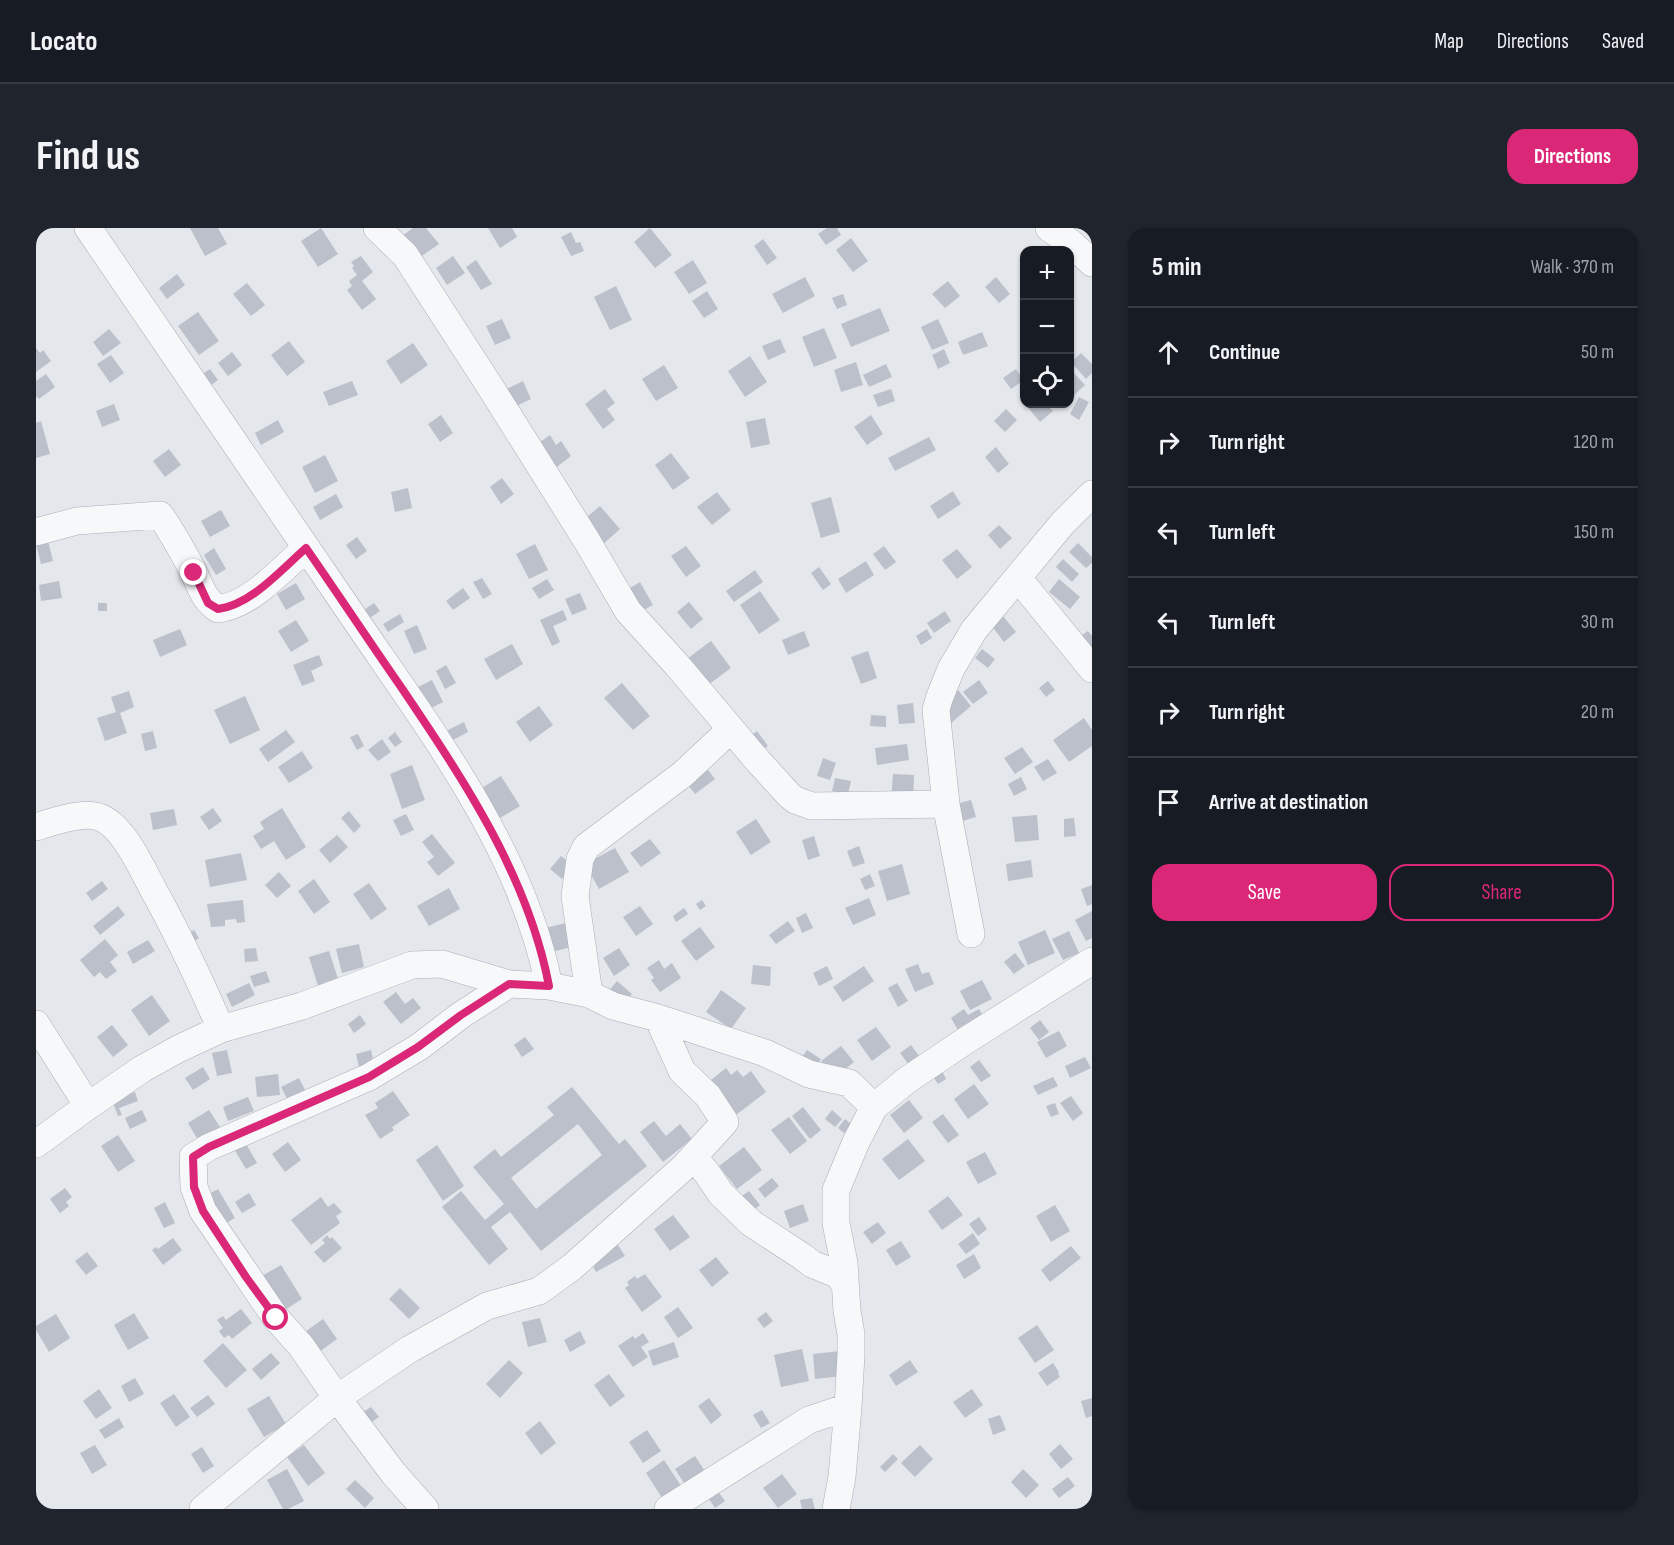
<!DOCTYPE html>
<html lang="en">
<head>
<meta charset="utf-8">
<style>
	body { margin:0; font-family:"Sofia Sans Condensed",sans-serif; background:#20242c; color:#f1f3f6 }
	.controls { position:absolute; right:18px; top:18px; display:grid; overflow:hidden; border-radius:12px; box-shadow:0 2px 4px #0004 }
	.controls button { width:54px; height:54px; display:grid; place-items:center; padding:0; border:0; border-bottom:2px solid #363941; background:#171b24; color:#f1f3f6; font:30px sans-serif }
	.stop { position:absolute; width:18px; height:18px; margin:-14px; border:4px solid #db2777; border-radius:50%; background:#fff }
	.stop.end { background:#db2777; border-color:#fff; box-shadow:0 2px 6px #0008 }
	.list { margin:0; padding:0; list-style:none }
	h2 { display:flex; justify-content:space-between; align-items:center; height:78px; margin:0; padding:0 24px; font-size:26px }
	h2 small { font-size:20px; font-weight:400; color:#9ea1a6 }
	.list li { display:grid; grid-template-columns:39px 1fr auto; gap:18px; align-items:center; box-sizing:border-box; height:90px; padding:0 24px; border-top:2px solid #363941 }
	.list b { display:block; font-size:22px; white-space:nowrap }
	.list em { font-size:20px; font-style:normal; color:#9ea1a6 }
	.actions { display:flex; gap:12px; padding:18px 24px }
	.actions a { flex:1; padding:14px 0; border:2px solid #db2777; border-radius:18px; text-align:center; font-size:21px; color:#db2777 }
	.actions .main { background:#db2777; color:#fff }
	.icon { flex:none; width:33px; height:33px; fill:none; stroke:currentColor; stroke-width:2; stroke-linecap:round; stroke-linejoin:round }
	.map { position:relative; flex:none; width:1056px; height:1281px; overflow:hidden; border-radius:18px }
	header { display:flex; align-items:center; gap:36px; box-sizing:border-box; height:84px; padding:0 30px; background:#171b24; border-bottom:2px solid #363941 }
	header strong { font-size:28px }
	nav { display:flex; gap:33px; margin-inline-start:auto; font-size:21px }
	.intro { display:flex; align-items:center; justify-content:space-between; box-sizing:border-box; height:144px; padding:0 36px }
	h1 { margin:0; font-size:42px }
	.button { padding:15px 27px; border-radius:18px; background:#db2777; color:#fff; font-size:21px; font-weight:700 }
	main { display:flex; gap:36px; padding:0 36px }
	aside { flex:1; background:#171b24; border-radius:18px; box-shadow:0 2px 4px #0004 }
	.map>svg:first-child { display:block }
	.building { fill:#bbc0ca; fill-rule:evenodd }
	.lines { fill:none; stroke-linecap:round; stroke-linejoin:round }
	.street-casing { stroke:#a9aeb7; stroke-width:28 }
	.street { stroke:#f7f8fa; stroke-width:27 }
	.route { stroke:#db2777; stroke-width:8 }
</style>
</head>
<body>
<header>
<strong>Locato</strong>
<nav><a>Map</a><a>Directions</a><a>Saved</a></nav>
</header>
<div class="intro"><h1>Find us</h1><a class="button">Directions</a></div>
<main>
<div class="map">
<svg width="1056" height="1281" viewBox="0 0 1056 1281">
	<rect width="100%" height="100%" fill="#e4e7ec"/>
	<path class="building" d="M154,0H182L191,16L169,28Z
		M285,0L302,26L282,39L265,13Z
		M377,0H390L403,16L383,30L366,8Z
		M452,0H476L481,9L464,20Z
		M614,0L636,27L619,40L598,14Z
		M791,0H801L805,7L790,17L782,6Z
		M535,4L540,15L544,14L548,23L535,28L525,9Z
		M815,10L832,33L817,44L800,22Z
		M727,11L741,30L731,37L718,18Z
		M325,28L337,44L326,53L340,71L326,82L311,62L316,58L313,53L321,47L316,40L318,38L315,34Z
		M417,28L429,45L411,57L400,40Z
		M440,32L456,56L445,62L430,39Z
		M657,32L671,55L653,66L638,44Z
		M141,46L149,57L131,71L123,60Z
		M769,49L779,68L747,85L736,66Z
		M960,49L974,66L963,75L949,59Z
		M912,53L924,68L909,80L896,66Z
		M211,55L229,77L215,88L197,66Z
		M580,58L596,92L574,102L558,69Z
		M671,63L682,81L668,90L656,73Z
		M807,66L811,77L801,81L796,70Z
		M844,80L854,103L815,119L805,96Z
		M162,84L183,113L163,127L142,98Z
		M466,91L475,110L459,117L450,98Z
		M902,91L913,115L896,122L885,99Z
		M788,100L801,130L778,139L766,109Z
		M73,101L85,115L67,128L57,114Z
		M946,104L952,118L927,127L922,114Z
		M744,111L750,124L732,132L726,118Z
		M253,113L269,134L251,148L235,127Z
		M377,115L392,137L365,156L350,133Z
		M0,120L4,125L7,122L15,133L0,144Z
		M908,121L914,135L902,141L896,127Z
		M196,124L206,137L192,148L182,135Z
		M1045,125L1056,136V145L1050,151L1035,134Z
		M75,127L88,145L74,155L61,136Z
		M714,128L731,154L709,169L692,143Z
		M820,134L827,157L805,164L798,142Z
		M850,136L856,149L833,159L827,147Z
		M628,137L642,160L620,173L606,151Z
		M174,141L182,152L166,164L158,152Z
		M980,141L988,152L975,161L967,150Z
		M1037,144L1049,157L1034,171V147Z
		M10,146L19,159L3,171L0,168V153Z
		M316,153L322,167L293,178L287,164Z
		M487,153L495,171L470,183L462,165Z
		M569,161L579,175L571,181L579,192L567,201L549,176Z
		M855,161L859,173L842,179L837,167Z
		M1043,169L1053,174L1043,192L1034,186Z
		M78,176L84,192L66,199L60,183Z
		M992,176H1010L1017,183L1004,194L990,177Z
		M970,181L981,192L969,204L958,193Z
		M405,187L417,205L404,214L392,196Z
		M835,187L847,206L831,217L818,199Z
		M729,190L734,216L715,220L710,194Z
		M242,192L248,204L225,217L219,205Z
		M5,193L14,226L0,230V195Z
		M514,207L520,217L525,213L535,228L518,241L500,217Z
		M893,209L900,222L859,243L852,230Z
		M960,219L973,236L962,245L949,229Z
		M133,221L145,237L129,249L117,233Z
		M635,225L654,250L637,262L619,237Z
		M289,227L302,253L279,265L266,239Z
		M466,250L478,266L465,276L454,259Z
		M372,260L376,280L359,284L355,264Z
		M917,263L925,276L902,291L894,278Z
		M681,264L695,282L676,297L661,279Z
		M300,266L307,279L284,292L277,279Z
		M795,269L804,304L785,310L775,275Z
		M564,278L584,301L565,318L544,295Z
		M185,282L194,298L174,309L165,293Z
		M963,297L976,310L964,321L952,307Z
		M321,309L331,323L320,331L310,317Z
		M12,313L17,333L5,336L0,316Z
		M1042,315L1056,329V335L1050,340L1033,324Z
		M499,316L512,342L493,351L480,326Z
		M650,318L665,338L650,349L635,328Z
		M848,318L860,334L849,342L837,326Z
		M178,320L190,341L180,347L168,327Z
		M921,321L936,339L921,351L906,332Z
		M1027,331L1043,346L1036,354L1020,339Z
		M830,333L838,347L810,365L802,351Z
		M783,339L795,356L787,362L775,345Z
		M719,342L727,354L698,374L690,363Z
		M446,350L456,366L447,371L437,354Z
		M511,351L518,362L503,371L496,360Z
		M1023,351L1044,369L1034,381L1013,364Z
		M23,353L26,370L5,373L3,357Z
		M604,354L617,377L602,385L589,363Z
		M260,355L269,371L250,382L241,366Z
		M427,360L434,370L417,382L410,373Z
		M724,363L744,392L723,406L704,377Z
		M544,365L551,381L536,387L529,371Z
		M653,374L667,391L655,401L641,384Z
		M62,375H71V383H62Z
		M338,375L344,383L331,392L325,384Z
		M527,382L531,392L517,398L524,414L516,418L504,392Z
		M909,383L915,393L898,405L891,395Z
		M364,386L368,394L352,404L347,396Z
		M967,388L980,404L968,414L955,397Z
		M260,392L273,413L255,424L242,403Z
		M381,397L391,421L378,426L368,403Z
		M144,401L151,417L124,429L117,412Z
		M891,401L896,410L885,417L880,408Z
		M768,403L774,418L752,427L746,412Z
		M1052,403L1056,408V433L1040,411Z
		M675,413L695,440L668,460L648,433Z
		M476,416L487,436L460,452L448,431Z
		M946,421L959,431L952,440L939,430Z
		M832,423L841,450L825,456L815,429Z
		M283,427L287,437L275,443L279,453L266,458L257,437Z
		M410,437L420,455L409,461L400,443Z
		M396,452L407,474L391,482L380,460Z
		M943,452L952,465L937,476L927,464Z
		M1012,453L1019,462L1010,469L1003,460Z
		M586,455L614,488L597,502L568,470Z
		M922,462L935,478L914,496L901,480Z
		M93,463L98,479L84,485L91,505L69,513L61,490L80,484L75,469Z
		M209,468L224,502L194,516L178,482Z
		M877,475L879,495L863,496L861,477Z
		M503,478L517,497L494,514L480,494Z
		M835,487L850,488V499L834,498Z
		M1048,490L1056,502V518L1033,534L1017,512Z
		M428,494L432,504L413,514L408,504Z
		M250,502L259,514L232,534L223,521Z
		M117,503L121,520L109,523L105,506Z
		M721,503L732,518L720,527L709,512Z
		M359,504L366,514L359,519L352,510Z
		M322,506L328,518L321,522L314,509Z
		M346,511L355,524L342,533L332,522Z
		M871,516L873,532L841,537L839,520Z
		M986,519L997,534L979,546L968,530Z
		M266,523L277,540L253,555L242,539Z
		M787,530L800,535L794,552L781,548Z
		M1012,531L1021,545L1007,553L998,539Z
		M376,537L389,572L366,581L354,546Z
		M672,542L679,551L659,566L652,557Z
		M857,546L878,547L877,575L855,574Z
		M465,548L484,578L459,593L441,563Z
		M985,549L991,561L978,568L972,556Z
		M799,550L815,553L812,566L796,563Z
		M935,572L940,589L920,595L916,577Z
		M177,580L186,593L173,602L164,589Z
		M246,580L270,619L250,632L238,613L225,621L217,608L228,601L224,594Z
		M138,581L141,597L117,602L114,585Z
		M313,583L325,598L318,605L305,590Z
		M370,586L378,602L365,608L357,592Z
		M1001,587L1003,612L979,614L976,589Z
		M1038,590L1040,608L1028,609V591Z
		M720,591L735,614L715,627L700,604Z
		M396,606L419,635L402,648L391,634L398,629L386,614Z
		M301,607L312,619L294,635L283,622Z
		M778,608L784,628L772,632L766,612Z
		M614,611L625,625L605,639L594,625Z
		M823,618L829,635L817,639L811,623Z
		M579,620L593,644L563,661L549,636Z
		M205,625L211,652L174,659L169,632Z
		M525,628L537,638L526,651L514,641Z
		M995,632L997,649L972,653L970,636Z
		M866,636L874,666L851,673L842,643Z
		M243,644L255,658L241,670L229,657Z
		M834,646L839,658L829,662L824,651Z
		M278,651L294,674L278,686L262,663Z
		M66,653L72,661L56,673L50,665Z
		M333,655L351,681L335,692L317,666Z
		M1056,657V676L1051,678L1045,661Z
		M413,660L424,681L393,698L381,678Z
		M833,670L840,687L817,697L809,680Z
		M207,672L209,694L201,695L200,691L189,692V698L175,699L171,676Z
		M666,672L670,678L664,682L660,676Z
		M82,678L89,687L64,707L57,698Z
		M604,678L617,696L600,708L587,689Z
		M648,680L652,686L640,694L637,688Z
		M1056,683V710L1050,713L1039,692Z
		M770,685L777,700L766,705L760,690Z
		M752,693L759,703L740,716L733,707Z
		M534,694L540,718L511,725L505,701Z
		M664,699L679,719L660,733L645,713Z
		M158,702L163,710L153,717L148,708Z
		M1009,702L1019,725L992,737L982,714Z
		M1033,703L1043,725L1027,732L1016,711Z
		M69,711L82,727L74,734L81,743L70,751L64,744L58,749L44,732Z
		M112,712L119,723L97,736L91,724Z
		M323,716L328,739L306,745L300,721Z
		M220,720L222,733L209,734L208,721Z
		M583,720L594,737L578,748L567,730Z
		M293,723L304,757L284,764L273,729Z
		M979,725L989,738L978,746L968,734Z
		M623,732L628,741L636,735L645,750L624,764L615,752L618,750L611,740Z
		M882,736L886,746L893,744L898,756L879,764L869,741Z
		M717,737L735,739L734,758L715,756Z
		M791,738L797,751L783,758L777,745Z
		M828,738L838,753L807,774L797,759Z
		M230,743L234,754L218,759L214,748Z
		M946,752L956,771L934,782L924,763Z
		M581,753L596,766L584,779L570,766Z
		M213,755L219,767L196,779L190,766Z
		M861,755L872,773L862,779L852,760Z
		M685,762L710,780L695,801L670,784Z
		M360,764L369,776L377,770L385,780L365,796L347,774Z
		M116,767L134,793L113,808L95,782Z
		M928,781L932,787L943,781L951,794L926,809L915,790Z
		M324,787L330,796L318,805L312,796Z
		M1004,792L1013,804L1003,812L994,800Z
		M76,797L92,817L77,829L61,809Z
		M840,799L855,819L836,833L821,812Z
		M1023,803L1031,818L1010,830L1001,814Z
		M489,809L498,821L486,829L478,817Z
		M875,817L887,833L877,842L864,825Z
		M805,818L818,834L798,850L785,833Z
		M191,822L196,845L181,848L176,825Z
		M335,822L338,836L323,839L320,826Z
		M771,822L785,831L775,846L761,836Z
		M1049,829L1055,840L1034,850L1029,838Z
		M943,832L955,848L945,854L934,839Z
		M167,839L174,851L157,862L149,850Z
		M690,840L695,847L701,842L707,849L715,843L730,864L696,890L670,856Z
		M906,843L910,851L902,856L897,848Z
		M242,846L244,867L221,869L219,849Z
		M1017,849L1022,858L1002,867L997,858Z
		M263,850L272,868L254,876L245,859Z
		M938,856L953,876L932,891L918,871Z
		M536,859L583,916L589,911L611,938L505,1023L474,984L455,999L472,1021L453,1037L406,979L425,963L449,992L468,976L437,939L459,921L465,929L518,887L511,879ZM542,896L566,927L500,981L475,950Z
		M357,863L374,887L356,899L358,902L344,911L329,887L342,880L339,875Z
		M99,864L102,873L83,880L86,887L82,888L76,872Z
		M1035,868L1047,885L1037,893L1024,875Z
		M212,869L218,883L192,893L187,879Z
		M873,872L887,890L868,905L854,887Z
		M1019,875L1023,886L1015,889L1010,878Z
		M767,879L785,902L774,911L756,888Z
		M106,882L111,893L94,901L89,890Z
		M173,882L184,899L162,912L152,895Z
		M796,882L806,891L799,899L789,891Z
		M907,886L923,907L912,915L896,894Z
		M753,889L771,913L754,926L735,902Z
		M809,891L816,897L808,905L802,900Z
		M618,893L630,908L644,896L656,911L627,934L604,904Z
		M82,907L99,933L82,944L65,918Z
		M872,911L889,933L863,952L846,931Z
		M209,914L221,935L210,941L198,921Z
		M252,914L265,932L249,944L236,926Z
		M401,917L428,958L407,973L380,932Z
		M708,919L726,942L701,961L683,938Z
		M949,924L961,946L942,956L930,934Z
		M736,950L743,958L729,970L722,961Z
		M29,960L36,969L30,974L33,978L24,985L14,971Z
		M182,961L199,990L181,1000L164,971Z
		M713,963L724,977L710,988L699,973Z
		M213,965L220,977L206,985L199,974Z
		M912,968L927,987L906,1002L892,983Z
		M285,969L292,979L298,975L306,984L300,988L304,995L275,1017L255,992Z
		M129,974L139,995L128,1000L118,980Z
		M767,976L773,993L754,1000L748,983Z
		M1019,977L1034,1003L1015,1014L1000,988Z
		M637,987L654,1009L634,1023L618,1001Z
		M943,989L951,1001L942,1008L933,996Z
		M842,994L850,1005L836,1016L827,1004Z
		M937,1005L944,1016L930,1026L922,1016Z
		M291,1007L294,1011L296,1009L306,1020L288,1035L278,1024L289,1015L286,1012Z
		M137,1010L146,1022L127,1037L116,1022L120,1019L122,1021Z
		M865,1013L875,1029L860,1038L850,1022Z
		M582,1017L589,1028L560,1044L554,1032Z
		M1035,1018L1045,1030L1014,1054L1005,1042Z
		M51,1024L62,1038L50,1047L39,1033Z
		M938,1026L945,1040L928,1051L920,1037Z
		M680,1029L693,1045L676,1059L663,1042Z
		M245,1037L266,1071L241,1087L219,1052Z
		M609,1046L626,1069L606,1084L589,1060L593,1057L591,1054L599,1048L601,1051Z
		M364,1060L384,1080L373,1091L353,1071Z
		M642,1079L657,1100L642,1110L628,1089Z
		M205,1081L216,1095L196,1111L193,1107L188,1110L183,1103L187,1100L181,1092L187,1088L190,1092Z
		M730,1084L737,1093L728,1100L721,1091Z
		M98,1085L113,1110L92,1122L78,1097Z
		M20,1086L34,1110L13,1124L0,1102V1098Z
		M504,1090L511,1114L492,1119L486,1094Z
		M287,1091L301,1111L283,1124L269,1104Z
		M1001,1097L1018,1122L999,1135L982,1110Z
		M544,1103L550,1115L534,1124L528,1112Z
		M607,1105L613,1114L605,1119L612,1129L597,1139L582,1118L597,1108L599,1111Z
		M638,1114L643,1129L617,1138L612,1123Z
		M187,1115L211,1142L190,1160L167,1133Z
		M766,1121L773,1153L745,1159L738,1127Z
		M804,1123L807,1148L779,1151L777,1126Z
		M235,1125L244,1135L225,1152L216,1141Z
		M473,1132L487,1145L464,1170L450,1156Z
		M874,1132L882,1144L860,1158L853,1147Z
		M1017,1135L1023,1144L1022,1146L1024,1149L1011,1158L1002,1145Z
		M573,1146L589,1168L574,1179L558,1157Z
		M99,1150L108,1166L93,1174L85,1158Z
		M63,1161L76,1180L60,1191L47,1173Z
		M936,1161L947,1177L929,1190L917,1174Z
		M138,1166L154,1189L140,1199L124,1175Z
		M172,1167L179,1176L161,1189L154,1180Z
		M233,1168L250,1196L228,1209L211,1181Z
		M673,1170L686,1187L675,1196L662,1178Z
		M1056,1170V1188L1050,1190L1045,1173Z
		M335,1179L343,1189L334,1195L327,1184Z
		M726,1182L734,1195L725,1200L717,1187Z
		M964,1187L970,1202L957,1207L952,1191Z
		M83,1190L88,1199L69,1211L63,1202Z
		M504,1193L520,1215L505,1227L489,1205Z
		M611,1202L625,1223L607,1235L593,1214Z
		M1024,1216L1037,1231L1025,1241L1013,1226Z
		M59,1217L71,1237L56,1246L44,1225Z
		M268,1217L289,1245L272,1258L251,1229Z
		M884,1217L897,1231L879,1249L865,1235Z
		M166,1219L178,1238L167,1245L155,1226Z
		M857,1226L862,1231L849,1244L844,1239Z
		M659,1228L674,1251L653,1263L639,1241Z
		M628,1232L651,1267L632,1279L610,1245Z
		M251,1241L268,1273L252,1281H247L231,1252Z
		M987,1241L1003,1257L990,1270L975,1254Z
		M746,1246L761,1266L742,1280L727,1260Z
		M1032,1249L1039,1258L1023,1270L1016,1261Z
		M319,1252L338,1270L329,1280L310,1261Z
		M680,1261L689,1273L679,1280L670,1267Z
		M776,1270L779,1281H766L764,1272Z"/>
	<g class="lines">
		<g class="street-casing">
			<path id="street" d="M52,0C138,126 224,252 310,378C388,494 486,618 513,758
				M341,0L369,27L455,160L551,313L592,383L641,437L722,533L753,567L759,572L776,578L910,576L935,706
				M1013,0L1035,15L1056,35
				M0,304L41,293L124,287C136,304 147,324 157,343C165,359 167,371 182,381C215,377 246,341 270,320
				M982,350L1056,441
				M910,576L900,482L903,471L915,441L938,402L1026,296L1056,266
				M0,599C15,594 47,583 63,589C87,597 105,639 117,661C142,706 164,753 185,801
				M553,766L539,668L544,631L550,619L647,546L695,501
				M0,796L52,878L106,841L142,821L185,801L266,778L376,737L406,736L473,756L513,758L553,766L577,778L622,790L729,825L773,846L813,855L838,879
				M0,916L52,878
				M657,929L671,945L685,966L715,995L767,1029L776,1036L803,1047L809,1057
				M167,1281L301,1170L374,1121L451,1078L503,1063L536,1039L648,939L689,894L672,868L646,843L622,790
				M389,1281L358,1246L301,1170L265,1118L240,1090L167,983L158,959L157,929L173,919L333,849L383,819L425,787L473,756
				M632,1281L773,1192L812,1179
				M800,1281L806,1249L812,1179L815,1127V1106L811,1083L808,1035L800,995V962L820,914L838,879L871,852L932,811L1056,733"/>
		</g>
		<use href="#street" class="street"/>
	</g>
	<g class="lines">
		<path class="route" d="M158,345L172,375L182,381C215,377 246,341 270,320C302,366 333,413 365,459C427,551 492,647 513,758L473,756L425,787L382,819L333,849L173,919L157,929L158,959L167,983L210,1049L240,1090"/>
	</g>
</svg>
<div class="controls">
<button>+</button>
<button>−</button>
<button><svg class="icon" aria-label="locate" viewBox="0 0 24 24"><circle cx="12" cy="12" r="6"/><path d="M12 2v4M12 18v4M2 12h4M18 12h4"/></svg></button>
</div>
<div class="stop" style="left:240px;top:1090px"></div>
<div class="stop end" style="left:158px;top:345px"></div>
</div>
<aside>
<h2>5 min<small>Walk · 370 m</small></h2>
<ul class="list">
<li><svg class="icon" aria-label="ahead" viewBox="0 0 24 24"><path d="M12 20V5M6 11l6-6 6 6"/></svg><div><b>Continue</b></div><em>50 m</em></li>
<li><svg class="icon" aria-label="right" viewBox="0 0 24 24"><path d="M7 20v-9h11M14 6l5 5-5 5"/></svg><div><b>Turn right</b></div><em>120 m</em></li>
<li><svg class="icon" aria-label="left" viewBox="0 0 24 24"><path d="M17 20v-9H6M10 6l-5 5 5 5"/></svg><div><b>Turn left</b></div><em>150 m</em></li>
<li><svg class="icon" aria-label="left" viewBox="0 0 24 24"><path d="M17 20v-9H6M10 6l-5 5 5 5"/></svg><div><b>Turn left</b></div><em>30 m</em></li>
<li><svg class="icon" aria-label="right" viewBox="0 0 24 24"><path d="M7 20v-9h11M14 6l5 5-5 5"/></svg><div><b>Turn right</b></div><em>20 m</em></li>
<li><svg class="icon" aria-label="arrive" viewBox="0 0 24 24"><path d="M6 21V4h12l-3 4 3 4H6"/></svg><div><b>Arrive at destination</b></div></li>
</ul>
<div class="actions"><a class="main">Save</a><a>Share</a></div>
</aside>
</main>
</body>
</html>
